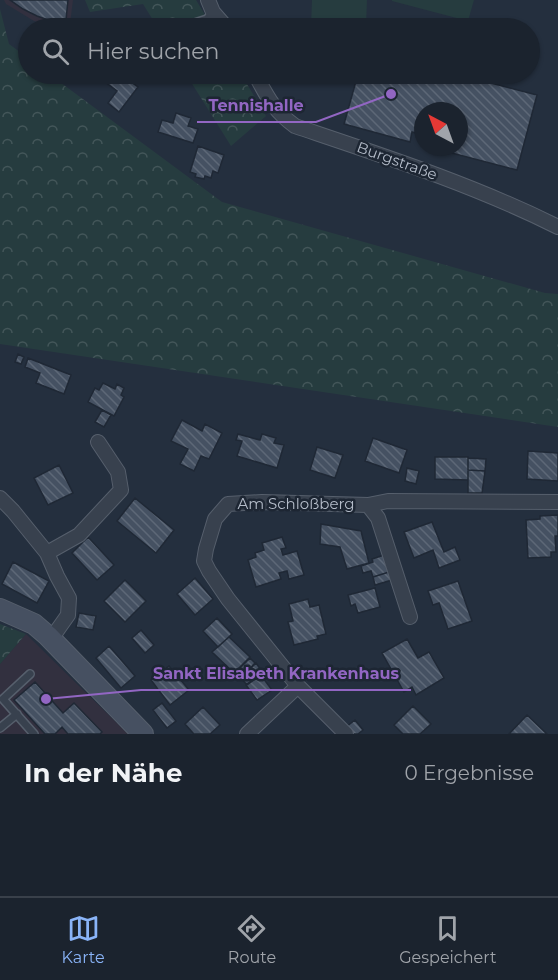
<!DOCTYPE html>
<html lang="de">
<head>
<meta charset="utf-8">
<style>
	body { margin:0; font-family:Montserrat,sans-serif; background:#242b36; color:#f1f3f6 }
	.compass { position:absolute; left:414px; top:102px; width:54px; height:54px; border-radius:50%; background:#1b232e; box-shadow:0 2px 4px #0004; rotate:319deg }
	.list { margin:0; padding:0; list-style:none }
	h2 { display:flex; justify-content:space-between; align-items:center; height:78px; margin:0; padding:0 24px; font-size:26px }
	h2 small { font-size:20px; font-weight:400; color:#a0a4aa }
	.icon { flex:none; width:33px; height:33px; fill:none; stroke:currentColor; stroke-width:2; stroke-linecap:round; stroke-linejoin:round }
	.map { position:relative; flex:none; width:558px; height:734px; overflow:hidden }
	.search { position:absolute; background:#1b232e; box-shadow:0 2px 4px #0004; left:18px; right:18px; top:18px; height:66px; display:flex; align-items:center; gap:15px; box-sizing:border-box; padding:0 21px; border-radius:33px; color:#a0a4aa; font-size:22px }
	.sheet { height:162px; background:#1b232e }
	nav { display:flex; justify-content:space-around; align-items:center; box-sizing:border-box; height:84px; border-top:2px solid #39404a; background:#1b232e; font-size:16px; color:#a0a4aa }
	nav a { display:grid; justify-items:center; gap:3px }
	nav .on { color:#8ab4f8 }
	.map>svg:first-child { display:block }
	.medical { fill:#32303f }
	.forest { fill:url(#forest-crowns) }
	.pitch { fill:#263c3f }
	.building { fill:url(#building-back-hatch); stroke:#1f2835; stroke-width:1.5 }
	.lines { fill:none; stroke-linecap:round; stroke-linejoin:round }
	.lane-casing { stroke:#565f6c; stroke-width:10 }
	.street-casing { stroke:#565f6c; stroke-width:16 }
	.secondary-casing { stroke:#565f6c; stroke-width:22 }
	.lane { stroke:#38414e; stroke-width:7 }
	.street { stroke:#38414e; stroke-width:14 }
	.secondary { stroke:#465061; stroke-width:20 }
	.labels { text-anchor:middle; stroke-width:5; stroke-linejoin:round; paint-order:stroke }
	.street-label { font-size:15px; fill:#b4bcc9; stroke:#1d2633 }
	.leader { fill:none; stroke:#9266c3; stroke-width:2 }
	.callout-dot { fill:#9266c3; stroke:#1d2633; stroke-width:2 }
	.callout-label { font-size:16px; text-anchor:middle; font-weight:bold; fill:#9266c3; stroke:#1d2633; stroke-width:5; stroke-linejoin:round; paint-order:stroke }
</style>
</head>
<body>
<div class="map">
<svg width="558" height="734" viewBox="0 0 558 734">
	<defs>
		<pattern id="forest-crowns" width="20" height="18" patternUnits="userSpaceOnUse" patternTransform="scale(1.5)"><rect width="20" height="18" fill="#263c3f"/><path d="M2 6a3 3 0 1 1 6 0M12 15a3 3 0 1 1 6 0" fill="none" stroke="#435659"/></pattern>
		<pattern id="building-back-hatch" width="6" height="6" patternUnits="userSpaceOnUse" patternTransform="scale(1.5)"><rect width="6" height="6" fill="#455162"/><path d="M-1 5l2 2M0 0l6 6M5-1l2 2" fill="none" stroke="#5d6877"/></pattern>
	</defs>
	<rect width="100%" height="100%" fill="#242f3e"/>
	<path class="medical" d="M4,0H73L70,24L49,25L34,21L6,4Z
		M26,634L128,734H0V664Z"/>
	<path class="forest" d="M85,0H196L213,28H158L143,4L90,12Z
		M0,9L9,44L28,58V74H49L222,202L545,293L558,294V427L0,344Z
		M186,74H241L266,116L231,146Z
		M0,624L26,634L0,664Z"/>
	<path class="pitch" d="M312,0H367L366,27L311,25Z
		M392,0H474L468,21L392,1Z"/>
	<path class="building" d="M10,0H68L66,20L51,21L37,16L23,9Z
		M99,74H131L127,79L138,87L119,112L108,103L117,91L97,76Z
		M358,74H456L537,95L517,170L444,151L445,147H459V111H423V135L412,132L410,142L344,124Z
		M176,113L191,118L188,126L198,129L193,143L158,132L162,120L173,123Z
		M198,146L224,155L218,173L213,171L211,178L205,176L204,179L195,177L196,174L190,172Z
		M18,354L24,357L21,364L15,362Z
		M28,358L71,375L64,394L36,383L40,373L25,367Z
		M103,383L115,389L117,384L124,388L121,395L124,397L114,416L88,402L95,388L99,390Z
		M102,410L111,415L104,427L95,422Z
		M182,420L202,431L205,424L222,433L209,459L201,456L194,471L180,464L188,449L171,441Z
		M238,434L260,440L262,434L276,438L274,443L284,445L277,468L237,456L242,441L236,440Z
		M373,438L407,450L399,473L365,461Z
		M317,447L343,455L335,478L310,470Z
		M528,451L558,453V481L527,479Z
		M435,457H468V480L435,479Z
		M468,458L486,459L485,471L468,470Z
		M59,465L73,493L48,505L34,478Z
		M407,468L419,471L416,484L405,481Z
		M468,470L485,471L482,493H468Z
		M135,498L174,530L156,553L117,521Z
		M558,515V536H555L556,552H551V557L528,558L526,520L540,519V516Z
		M432,522L444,552L455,547L460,560L439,568L433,550L414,558L404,532Z
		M321,524L361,531L369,563L347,569L340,547L320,544Z
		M88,537L114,565L97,580L72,553Z
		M282,537L286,548L281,549L283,555L297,551L304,575L289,579L287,571L279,573L281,579L256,587L248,560L256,557L255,553L264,550L262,543Z
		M384,555L389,572L373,577L371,571L363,573L361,566L373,562L372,559Z
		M13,562L49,581L37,603L2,584Z
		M389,572L392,580L375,585L373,577Z
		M195,578L213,599L195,615L177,594Z
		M125,580L146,601L125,622L104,601Z
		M458,581L472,621L448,629L439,603L433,605L428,591Z
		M375,588L380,607L358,613L355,604L351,606L348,595Z
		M308,599L310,607L319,605L326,634L317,636L318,639L294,645L288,622L293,621L289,604Z
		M79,613L96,616L93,630L76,627Z
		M217,618L232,634L218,647L203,631Z
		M141,630L154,645L145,653L132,638Z
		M229,637L250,657L234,673L212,652Z
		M407,639L418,658L429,652L444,678L416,695L412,687L404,692L382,653Z
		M109,646L135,676L121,688L96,658Z
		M250,658L255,663L242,677L237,671Z
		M256,663L261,670L260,671L262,674L247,685L241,678Z
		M169,666L189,690L170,705L151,680Z
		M260,674L272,690L257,700L246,685Z
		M35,682L63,713L74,703L102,732L100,734H68L62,727L55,734H45L14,700Z
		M162,703L176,721L167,728L153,710Z
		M413,706L431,724L420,734H403L394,725Z
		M203,707L220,725L210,734H194L185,724Z
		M527,715L547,734H509Z
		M355,720L363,730L358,734H352L346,727Z"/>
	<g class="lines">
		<g class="lane-casing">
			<path id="lane" d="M179,28L207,19L213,12
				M30,674L3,699L34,734
				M0,728L17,714"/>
		</g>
		<g class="street-casing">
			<path id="street" d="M208,0L213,12L227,28
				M255,74C267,96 273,110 295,126C384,156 474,185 558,227
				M0,498L13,511L47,553L57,576L69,598L68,615L56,632L48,636
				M368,505L378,518L410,617
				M47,553L79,535L121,490L118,472L98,442
				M247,734L298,686
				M346,734L298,686L228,599L209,571L204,561L206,549L215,519L228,504L262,502L368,505L388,501L558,502"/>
		</g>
		<g class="secondary-casing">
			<path id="secondary" d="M0,609L34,624L48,636L143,734"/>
		</g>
		<use href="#lane" class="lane"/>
		<use href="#street" class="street"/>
		<use href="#secondary" class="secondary"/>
	</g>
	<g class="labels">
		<g class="street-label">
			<text transform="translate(397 161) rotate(20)" y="5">Burgstraße</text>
			<text x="296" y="509">Am Schloßberg</text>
		</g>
	</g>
	<path class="leader" d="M391 94L316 122H197M46 699L141 690H411"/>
	<g class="callout-dot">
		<circle cx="391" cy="94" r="6"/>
		<circle cx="46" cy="699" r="6"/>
	</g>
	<g class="callout-label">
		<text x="256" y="111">Tennishalle</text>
		<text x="276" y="679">Sankt Elisabeth Krankenhaus</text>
	</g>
</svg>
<svg class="compass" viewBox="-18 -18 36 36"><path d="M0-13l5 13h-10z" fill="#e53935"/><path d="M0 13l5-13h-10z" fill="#a0a4aa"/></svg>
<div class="search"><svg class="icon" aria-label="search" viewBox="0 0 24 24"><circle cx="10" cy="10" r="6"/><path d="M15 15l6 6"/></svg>Hier suchen</div>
</div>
<section class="sheet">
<h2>In der Nähe<small>0 Ergebnisse</small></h2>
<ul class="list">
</ul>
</section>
<nav>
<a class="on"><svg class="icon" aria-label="map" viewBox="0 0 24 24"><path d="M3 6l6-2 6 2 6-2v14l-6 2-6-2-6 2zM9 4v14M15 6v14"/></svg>Karte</a>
<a><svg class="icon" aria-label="directions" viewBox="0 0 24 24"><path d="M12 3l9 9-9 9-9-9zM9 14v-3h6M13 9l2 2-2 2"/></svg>Route</a>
<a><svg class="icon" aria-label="saved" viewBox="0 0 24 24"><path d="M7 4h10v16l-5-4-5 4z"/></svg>Gespeichert</a>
</nav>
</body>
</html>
